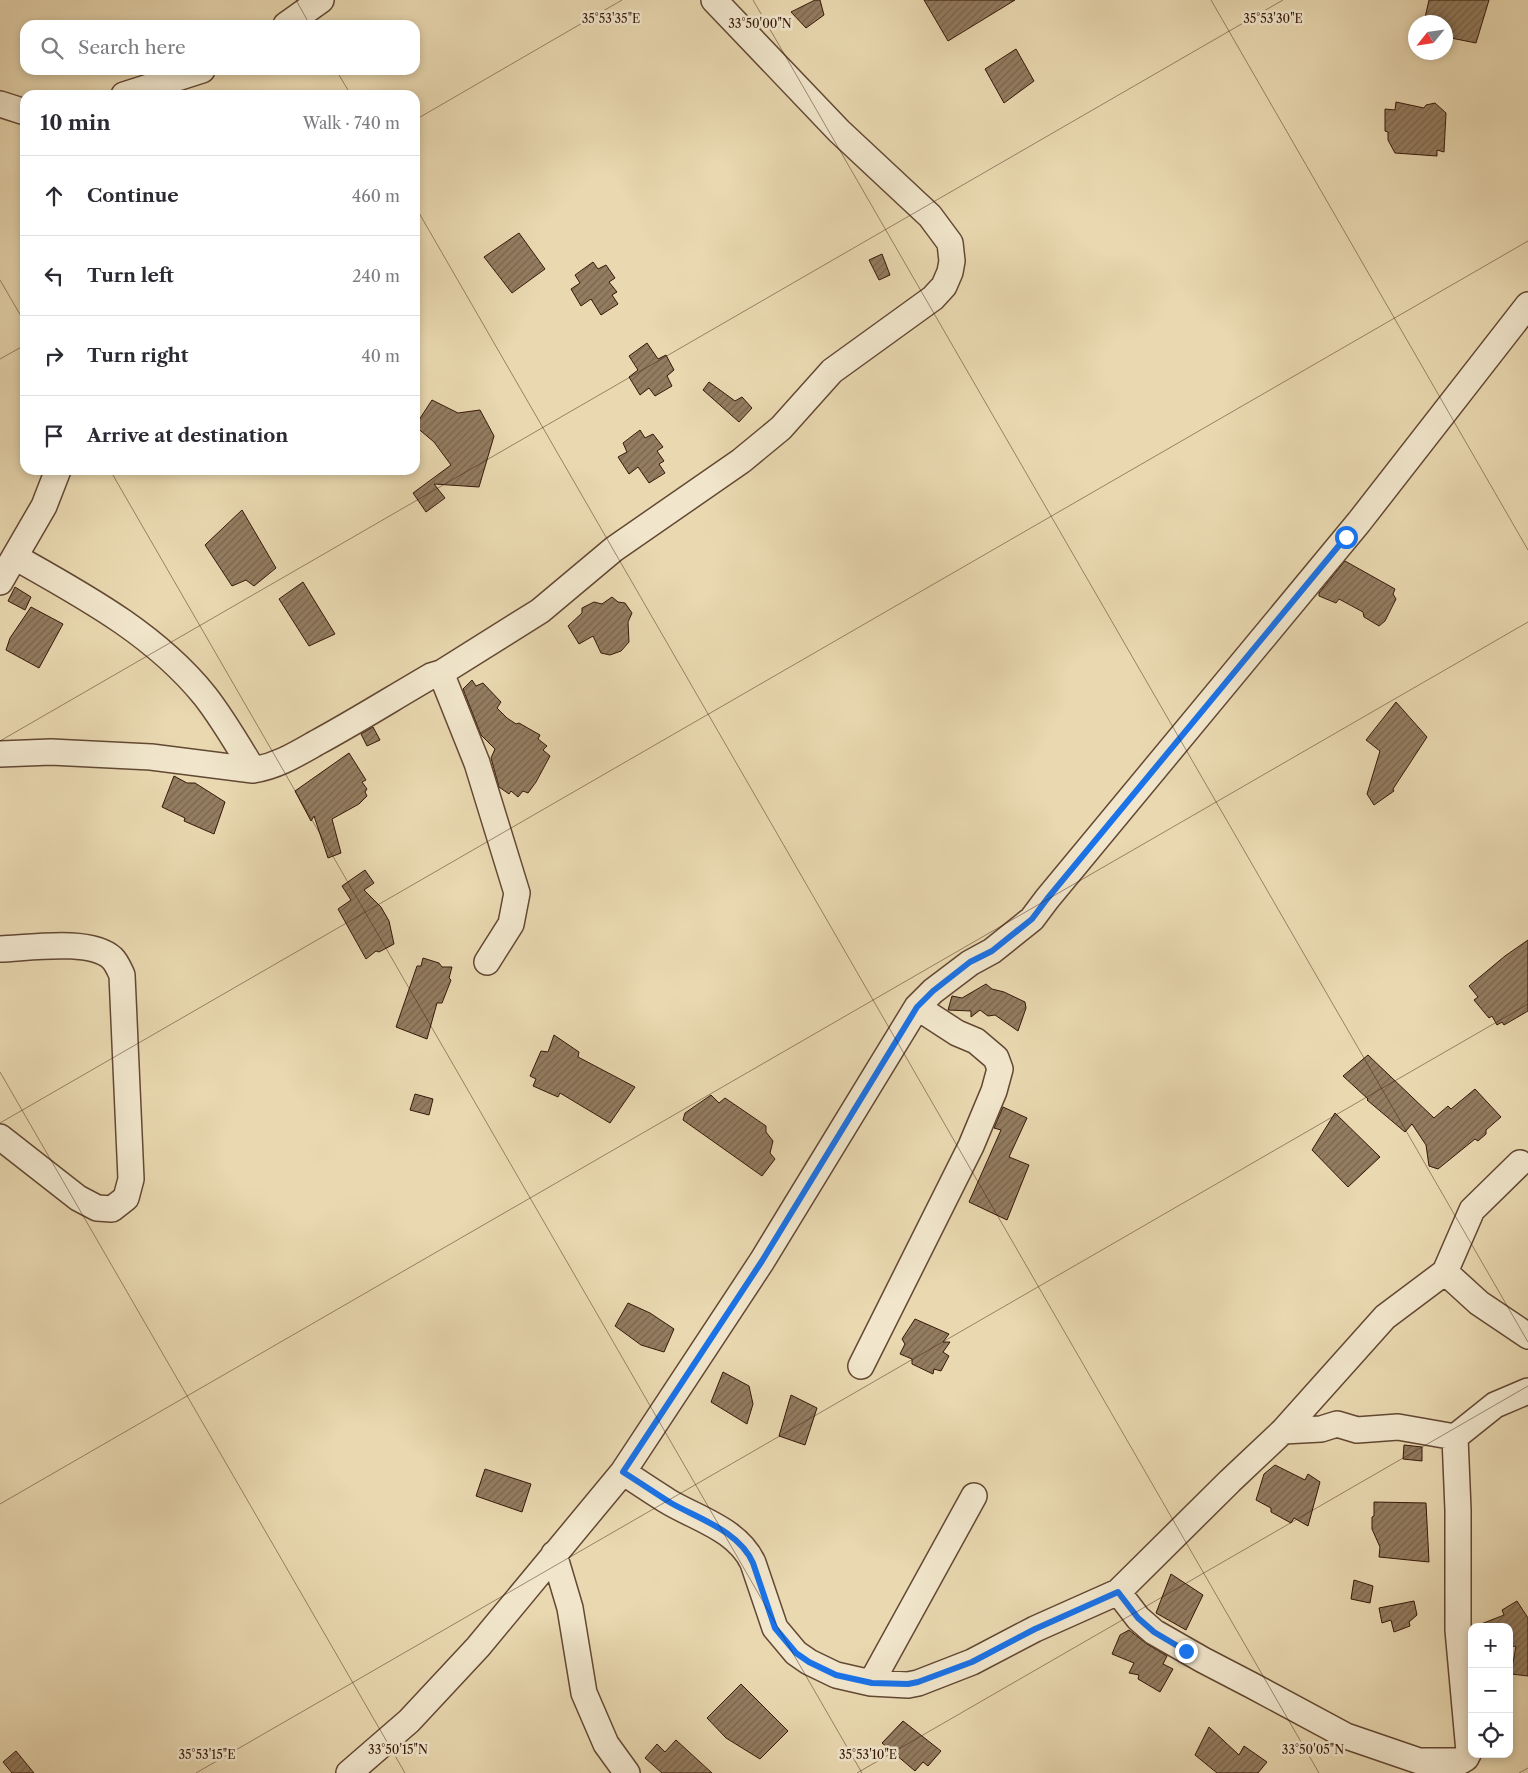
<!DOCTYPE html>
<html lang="en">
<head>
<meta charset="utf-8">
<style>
	body { margin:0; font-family:"Libre Caslon Text",serif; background:#f2f2f3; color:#2b2b33 }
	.controls { position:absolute; right:15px; bottom:15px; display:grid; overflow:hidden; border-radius:10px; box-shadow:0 2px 8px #0003 }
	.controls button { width:45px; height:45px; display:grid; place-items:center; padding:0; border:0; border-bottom:1px solid #e1e1e2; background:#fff; color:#2b2b33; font:25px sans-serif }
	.compass { position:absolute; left:1408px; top:15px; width:45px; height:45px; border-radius:50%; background:#fff; box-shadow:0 2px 8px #0003; rotate:240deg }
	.stop { position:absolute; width:15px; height:15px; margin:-11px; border:4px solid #1a73e8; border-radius:50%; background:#fff }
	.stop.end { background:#1a73e8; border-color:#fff; box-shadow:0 1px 5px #0008 }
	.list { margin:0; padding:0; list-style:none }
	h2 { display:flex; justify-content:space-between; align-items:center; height:65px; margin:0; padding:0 20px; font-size:21px }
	h2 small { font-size:16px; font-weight:400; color:#7c7c81 }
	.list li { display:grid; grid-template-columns:32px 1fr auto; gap:15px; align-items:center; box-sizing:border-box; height:80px; padding:0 20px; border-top:1px solid #e1e1e2 }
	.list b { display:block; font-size:19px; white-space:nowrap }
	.list em { font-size:16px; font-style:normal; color:#7c7c81 }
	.icon { flex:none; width:28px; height:28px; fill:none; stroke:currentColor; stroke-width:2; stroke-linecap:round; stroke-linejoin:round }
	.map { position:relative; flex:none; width:1528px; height:1773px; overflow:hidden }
	.search { position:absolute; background:#fff; box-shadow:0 2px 8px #0003; left:20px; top:20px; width:400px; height:55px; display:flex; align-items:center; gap:12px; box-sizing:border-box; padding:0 18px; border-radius:15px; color:#7c7c81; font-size:19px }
	.panel { position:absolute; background:#fff; box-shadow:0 2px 8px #0003; left:20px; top:90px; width:400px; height:385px; border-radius:15px }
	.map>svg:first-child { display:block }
	.building { fill:url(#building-hatch); stroke:#361809 }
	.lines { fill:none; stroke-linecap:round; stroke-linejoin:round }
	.minor-casing { stroke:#634833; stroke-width:28 }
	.minor { stroke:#f1e6cc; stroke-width:25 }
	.route { stroke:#1a73e8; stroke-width:6 }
	.ticks { fill:none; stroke:#361809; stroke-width:1; stroke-opacity:0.45 }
	.ticks-label { font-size:12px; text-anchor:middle; fill:#361809; stroke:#f1e6cc; stroke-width:5; stroke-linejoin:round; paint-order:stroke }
</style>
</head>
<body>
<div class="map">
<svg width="1528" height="1773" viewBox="0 0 1528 1773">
	<defs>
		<pattern id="building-hatch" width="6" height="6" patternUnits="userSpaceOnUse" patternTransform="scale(1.25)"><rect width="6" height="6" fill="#937c60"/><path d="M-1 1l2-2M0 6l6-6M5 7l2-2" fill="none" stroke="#79654d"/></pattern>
	</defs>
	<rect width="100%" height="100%" fill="#e9d8b0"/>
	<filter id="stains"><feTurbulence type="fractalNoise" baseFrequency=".004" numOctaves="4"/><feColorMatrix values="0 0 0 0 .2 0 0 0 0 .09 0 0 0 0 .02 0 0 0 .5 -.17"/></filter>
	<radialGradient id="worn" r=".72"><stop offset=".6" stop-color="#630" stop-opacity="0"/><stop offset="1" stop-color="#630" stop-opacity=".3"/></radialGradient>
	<path class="building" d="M815,0H820L824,15L806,28L791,12Z
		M924,0H1015L948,41Z
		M1429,0H1489L1476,43L1446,37V22H1424Z
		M1016,49L1034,81L1004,103L985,69Z
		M1396,102L1424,108L1426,105L1435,103L1446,113L1444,152L1437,150V156L1395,153L1388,140V132L1385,131V109L1395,110Z
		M519,233L545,269L512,293L484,257Z
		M882,254L890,275L879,280L869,260Z
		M593,262L598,269L606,265L615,278L609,282L617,292L612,295L618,304L601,315L591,299L581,306L571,289L580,283L575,275Z
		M647,343L658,359L666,355L674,370L667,376L672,386L655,396L649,388L640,395L629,377L638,370L629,356Z
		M709,382L735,401L742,397L752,408L739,422L703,390Z
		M432,400L458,413L480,410L494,436L479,487L434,484L445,498L426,512L413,493L451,465L434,442L415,426Z
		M640,430L645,438L653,434L663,447L657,451L664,461L659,464L665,473L649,483L638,467L629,474L618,457L627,452L623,443Z
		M242,510L276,568L254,586L246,580L232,586L205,545Z
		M1345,561L1395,589L1393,594L1396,599L1385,621L1379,626L1364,617L1363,612L1339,599L1336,603L1319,596V593Z
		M303,582L335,634L309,646L279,599Z
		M15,587L31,597L25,610L8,601Z
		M612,597L618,602L625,603L632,613L628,622L629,642L621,651L610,655L601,653L593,636L579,644L568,626L582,613V608L594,602L602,604Z
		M31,607L63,624L39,668L6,650L10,638Z
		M472,680L476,686L483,683L501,702L497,708L507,718L516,724L519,723L540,735L538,739L547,746L543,750L550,756L536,782L528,793L523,791L518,797L511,791L509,794L499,787L491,758L495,749L481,735L463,689Z
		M1396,702L1427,737L1393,789L1394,791L1374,805L1367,794L1380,751L1366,740Z
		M373,727L380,740L367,746L361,734Z
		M349,753L366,780L362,782L367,789L365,792L367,796L359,804L332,819L341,853L328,858L314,816L311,821L295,791Z
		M174,776L187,783H195L225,802L214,834L184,821L185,818L162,807Z
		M365,870L374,883L364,890L381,907L389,921L394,944L379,952L376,951L366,959L338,909L351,900L342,886Z
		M1528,940V1011L1504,1025L1502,1022L1497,1025L1492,1016L1489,1018L1474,1000L1478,997L1469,986L1505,956Z
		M423,958L439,963L442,967H452L449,978L451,980L442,1003H437L427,1039L396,1027L417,966H421Z
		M986,984L992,989L1004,992L1025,1002L1026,1008L1018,1031L995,1015L988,1016L980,1010L971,1017V1011L948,1010L952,996L962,998Z
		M554,1035L579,1052L578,1057L635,1087L610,1123L560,1093L558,1097L533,1086L536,1079L530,1076L541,1051L548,1052Z
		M1368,1055L1434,1118L1448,1106L1451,1109L1475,1089L1501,1117L1486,1130V1134L1478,1141L1475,1139L1438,1169L1429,1166L1426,1145L1412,1124L1405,1132L1367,1100L1368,1099L1343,1076Z
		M415,1094L433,1099L429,1115L410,1110Z
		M711,1095L719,1103L725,1098L766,1126V1132L773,1141L770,1153L775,1159L762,1176L683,1120L685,1113Z
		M1003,1107L1027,1118L1009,1157L1029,1165L1007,1220L969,1202L1001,1130L994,1128Z
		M1335,1113L1380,1157L1348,1187L1312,1150Z
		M628,1303L650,1313L674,1329L664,1352L641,1345L615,1326Z
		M915,1319L949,1334L943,1342H950L943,1352L949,1356L941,1371L934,1369L933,1374L912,1364V1359L900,1354L905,1344L902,1339Z
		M723,1372L749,1386L753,1404L747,1424L711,1402Z
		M791,1395L817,1408L805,1445L779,1436Z
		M1404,1445L1422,1447V1461L1403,1459Z
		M1275,1465L1305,1480L1308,1474L1320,1482L1308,1526L1294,1518L1291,1523L1271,1512V1508L1256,1500L1264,1474Z
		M485,1469L531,1484L522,1512L476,1496Z
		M1374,1502L1426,1503L1429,1562L1379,1557L1380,1547L1372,1529V1517L1374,1516Z
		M1171,1574L1203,1595L1186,1630L1156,1613Z
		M1354,1580L1373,1586L1370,1603L1351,1599Z
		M1414,1601L1417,1615L1409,1622L1410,1626L1394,1632L1391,1620L1382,1623L1379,1608Z
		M1517,1601L1528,1618V1676L1511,1674L1516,1646L1509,1647V1627L1476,1626L1504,1615L1502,1610Z
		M1129,1630L1147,1644L1167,1656L1163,1664L1173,1669L1160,1692L1138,1679L1139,1675L1129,1673L1134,1663L1112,1654L1120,1635Z
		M741,1684L788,1731L760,1759L726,1738L707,1718Z
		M903,1721L941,1751L928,1766L923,1762L915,1771L882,1743Z
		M1209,1727L1239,1755L1244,1746L1267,1762L1258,1773H1217L1195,1755Z
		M676,1740L712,1773H662L645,1758L657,1744L665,1752Z
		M16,1751L34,1773H12L3,1762Z"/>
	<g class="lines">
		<g class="minor-casing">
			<path id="minor" d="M286,25L321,0
				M124,95L202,70
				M0,104L25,112
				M15,557C84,596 155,634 205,696C223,719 238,745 253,770
				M0,582L44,506L58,470
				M441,673L477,763L517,893L511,924L487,962
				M0,754L51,752L151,757L253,770C277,766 295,755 316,743C355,722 393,698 431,676L441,673L540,611L614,549L741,461L781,428L832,371L933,298L944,286L950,272L952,261L950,243L930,216L839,131L714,0
				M0,949C29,948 90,938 112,958C117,963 119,969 122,975L131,1179L126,1198L112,1209L97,1208L78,1198L0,1137
				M1445,1272L1479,1303L1528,1336
				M861,1366L971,1146L994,1091L1000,1069L996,1058L976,1041L957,1033L917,1007
				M1283,1431L1321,1429L1337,1424L1357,1430L1398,1427L1455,1437L1495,1405L1528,1391
				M623,1472C638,1482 653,1492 669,1502C698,1519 738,1530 753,1563L775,1628L796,1653L809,1662L836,1675L871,1683L908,1685L918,1683L972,1662L1035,1629L1118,1592L1230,1481L1283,1431L1385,1317L1445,1272L1472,1210L1520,1163
				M554,1554L570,1608L584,1693L606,1744L627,1773
				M1118,1592L1138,1618L1154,1632L1203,1660L1253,1686L1346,1736L1419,1761H1461L1466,1758L1469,1752L1458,1630V1510L1455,1437
				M871,1683L974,1496
				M349,1773L409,1721L478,1647L623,1472L762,1261L917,1007L933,991L970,963L992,951L1032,919L1047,899L1359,522L1528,305"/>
		</g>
		<use href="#minor" class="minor"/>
	</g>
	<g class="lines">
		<path class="route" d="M1186,1651L1154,1632L1138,1618L1118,1592L1035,1629L972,1662L918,1682L908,1684L872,1683L836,1675L809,1662L796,1653L775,1628L753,1563C739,1531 699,1519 671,1503C655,1493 639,1482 623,1472L762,1261L917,1007L933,991L970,962L992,951L1032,919L1047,899L1346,537"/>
	</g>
	<path class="ticks" d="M296,0L310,25M753,0L1528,1342M1211,0L1528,550M336,70L351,95M415,120L622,0M415,206L1319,1773M0,280L25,323M0,359L25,345M110,470L862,1773M0,741L1283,0M0,1072L405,1773M0,1123L1528,241M0,1504L1528,622M196,1773L1528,1004M857,1773L1528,1386M1519,1773L1528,1768"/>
	<g class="ticks-label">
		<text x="611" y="23">35°53'35"E</text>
		<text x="1273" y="23">35°53'30"E</text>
		<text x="760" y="28">33°50'00"N</text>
		<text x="398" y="1754">33°50'15"N</text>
		<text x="1313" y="1754">33°50'05"N</text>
		<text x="207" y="1759">35°53'15"E</text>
		<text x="868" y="1759">35°53'10"E</text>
	</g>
	<rect width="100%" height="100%" filter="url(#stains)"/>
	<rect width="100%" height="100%" fill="url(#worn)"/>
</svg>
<div class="controls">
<button>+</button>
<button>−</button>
<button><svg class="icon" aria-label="locate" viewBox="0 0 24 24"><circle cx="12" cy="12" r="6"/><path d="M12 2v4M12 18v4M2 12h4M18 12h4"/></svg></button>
</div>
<svg class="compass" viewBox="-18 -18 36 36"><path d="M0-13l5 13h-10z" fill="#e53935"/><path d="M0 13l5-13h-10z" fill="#7c7c81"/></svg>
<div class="stop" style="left:1346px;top:537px"></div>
<div class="stop end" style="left:1186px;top:1651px"></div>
<div class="search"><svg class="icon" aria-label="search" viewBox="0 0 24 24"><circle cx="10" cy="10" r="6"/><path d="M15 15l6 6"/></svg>Search here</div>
<section class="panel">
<h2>10 min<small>Walk · 740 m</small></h2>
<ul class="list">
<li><svg class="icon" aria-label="ahead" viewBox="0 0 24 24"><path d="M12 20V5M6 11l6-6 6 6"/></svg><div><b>Continue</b></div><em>460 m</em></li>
<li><svg class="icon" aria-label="left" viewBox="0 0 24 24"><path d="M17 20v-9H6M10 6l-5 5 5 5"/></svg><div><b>Turn left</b></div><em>240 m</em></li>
<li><svg class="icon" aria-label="right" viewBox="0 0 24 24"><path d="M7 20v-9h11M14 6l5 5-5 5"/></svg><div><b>Turn right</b></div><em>40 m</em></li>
<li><svg class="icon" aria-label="arrive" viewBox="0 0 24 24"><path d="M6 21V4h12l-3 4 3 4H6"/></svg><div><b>Arrive at destination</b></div></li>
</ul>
</section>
</div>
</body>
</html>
